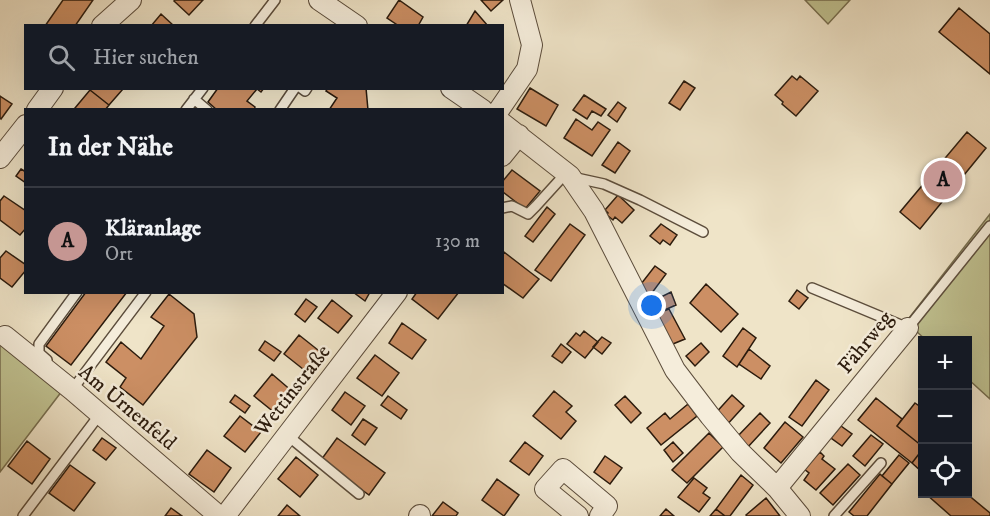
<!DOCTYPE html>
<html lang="de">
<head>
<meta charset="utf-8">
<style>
	body { margin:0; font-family:"IM FELL DW Pica",serif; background:#20242c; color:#f1f3f6 }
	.controls { position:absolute; right:18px; bottom:18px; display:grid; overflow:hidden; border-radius:0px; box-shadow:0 6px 24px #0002 }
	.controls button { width:54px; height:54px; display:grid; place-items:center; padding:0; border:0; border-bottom:2px solid #363941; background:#171b24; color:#f1f3f6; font:30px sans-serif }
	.you { position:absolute; left:652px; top:306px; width:21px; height:21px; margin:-15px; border:4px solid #fff; border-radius:50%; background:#1a73e8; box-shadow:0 0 0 9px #1a73e833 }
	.badge { display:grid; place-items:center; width:39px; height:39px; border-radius:50%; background:#c59692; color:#111; font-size:20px; font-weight:700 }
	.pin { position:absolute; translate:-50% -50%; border:3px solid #fff; box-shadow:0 2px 6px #0006 }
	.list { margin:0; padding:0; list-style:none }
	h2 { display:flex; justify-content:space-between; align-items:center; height:78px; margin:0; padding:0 24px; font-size:26px }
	h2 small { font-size:20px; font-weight:400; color:#9ea1a6 }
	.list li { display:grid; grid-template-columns:39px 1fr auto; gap:18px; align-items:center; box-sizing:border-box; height:108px; padding:0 24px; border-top:2px solid #363941 }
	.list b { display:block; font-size:22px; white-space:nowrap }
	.list p { margin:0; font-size:20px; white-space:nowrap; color:#9ea1a6 }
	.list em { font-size:20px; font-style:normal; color:#9ea1a6 }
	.icon { flex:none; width:33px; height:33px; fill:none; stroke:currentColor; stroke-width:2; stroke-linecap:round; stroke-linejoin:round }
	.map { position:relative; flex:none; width:990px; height:516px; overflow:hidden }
	.search { position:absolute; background:#171b24; box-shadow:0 6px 24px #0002; left:24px; top:24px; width:480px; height:66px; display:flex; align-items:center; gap:15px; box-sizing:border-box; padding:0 21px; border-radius:0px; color:#9ea1a6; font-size:22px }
	.panel { position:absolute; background:#171b24; box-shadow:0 6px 24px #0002; left:24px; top:108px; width:480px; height:186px; border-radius:0px }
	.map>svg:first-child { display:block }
	.green { fill:#c0c291; stroke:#766e4f; stroke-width:1.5 }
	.building { fill:#cc8f64; stroke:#2b1b0d; stroke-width:1.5 }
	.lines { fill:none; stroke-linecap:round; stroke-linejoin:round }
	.lane-casing { stroke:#5c4d3c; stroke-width:12 }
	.street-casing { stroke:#5c4d3c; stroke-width:22 }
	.lane { stroke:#f5eddb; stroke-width:9 }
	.street { stroke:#f5eddb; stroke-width:20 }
	.labels { text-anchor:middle; stroke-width:5; stroke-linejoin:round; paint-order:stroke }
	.street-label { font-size:21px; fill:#2b1b0d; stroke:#f5eddb }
</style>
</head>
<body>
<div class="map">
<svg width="990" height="516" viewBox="0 0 990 516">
	<rect width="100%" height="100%" fill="#efe4c8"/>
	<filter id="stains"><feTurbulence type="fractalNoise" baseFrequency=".00333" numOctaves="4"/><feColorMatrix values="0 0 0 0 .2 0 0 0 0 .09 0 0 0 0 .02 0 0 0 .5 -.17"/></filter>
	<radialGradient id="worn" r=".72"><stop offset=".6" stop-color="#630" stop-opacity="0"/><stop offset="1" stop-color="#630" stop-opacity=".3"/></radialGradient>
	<path class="green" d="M805,0H850L828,24Z
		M990,214V399L968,379V340H926L906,322Z
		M0,340L62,391L0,472Z"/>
	<path class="building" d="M63,0H93L75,26H45Z
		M175,0H203L189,15L174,1Z
		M399,0L423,17L418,26H399L387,18Z
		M481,0H503L491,11Z
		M959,8L990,34V74L939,32Z
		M475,11L488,26H466Z
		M161,14L174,26H151Z
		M792,76L797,80L800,76L818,91L796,116L782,104L783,102L775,95Z
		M684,81L695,88L680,110L669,103Z
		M92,88H123V89L109,105L90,90Z
		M218,88H264L261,92L257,89L247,101L255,107L254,110H217L208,102Z
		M328,88H366L368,110H329L337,98L326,91Z
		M530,88L558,105L546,126L517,109Z
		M90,90L109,105L105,110H77L75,108Z
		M584,95L606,109L601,116L592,111L587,119L573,110Z
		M0,96L12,104L1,119L0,118Z
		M618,102L626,108L617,122L608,115Z
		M576,119L592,130L598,122L610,130L592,156L564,138Z
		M967,132L986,148L920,229L900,212Z
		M618,142L630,151L615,173L602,165Z
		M21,169L26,172V183L16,176Z
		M512,170L540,191L525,209L503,192L502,182Z
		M618,195L634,210L622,223L615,217L613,220L607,215L608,213L605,210Z
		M4,196L26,211V228L20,235L0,220V201Z
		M547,207L555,214L533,242L525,236Z
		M570,224L585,235L551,281L535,270Z
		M661,224L677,235L670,245L663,240L660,244L650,236Z
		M6,251L26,265V270L12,287L0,278V258Z
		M504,252L539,279L523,298L502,283V255Z
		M655,266L666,274L649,297L641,284Z
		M706,284L738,314L721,332L690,303Z
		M797,290L808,298L799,309L789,301Z
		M86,292H127L71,365L46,346Z
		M353,292H370L365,301Z
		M417,292H459L438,319L412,299Z
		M671,292L676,305L653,315L649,303Z
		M169,294L194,314L197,337L143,405L120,387L126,378L106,362L121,342L141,359L164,326L151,317Z
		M306,299L317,307L305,322L295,314Z
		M332,300L352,316L338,333L318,318Z
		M669,309L685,339L668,346L653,315Z
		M402,323L426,340L412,359L389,343Z
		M743,328L756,338L737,367L723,356Z
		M584,331L598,342L585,358L567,344L576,333L580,336Z
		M299,335L323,354L308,373L284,354Z
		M602,337L611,343L602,354L593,347Z
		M265,341L281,352L274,361L259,350Z
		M701,343L709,352L695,366L686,356Z
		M561,344L571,352L562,363L552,356Z
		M749,349L770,366L761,379L739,364Z
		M375,355L399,373L382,396L357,378Z
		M272,374L293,392L275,413L254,396Z
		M816,380L829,390L802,426L789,417Z
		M554,391L572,406L566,412L576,421L561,439L533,416Z
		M345,392L365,406L351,425L332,410Z
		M235,395L250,406L245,413L230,402Z
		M732,395L744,406L725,427L713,416Z
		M388,396L407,410L401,419L381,405Z
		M625,396L641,413L631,423L615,405Z
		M876,398L902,419L897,426L922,446V450L912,463L858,420Z
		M915,403L922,408V446L897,426Z
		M688,404L697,416L661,445L647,428L665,413L670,419Z
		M760,413L770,423L747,448L736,438Z
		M240,416L261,432L245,452L224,436Z
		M363,419L377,428L365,445L352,435Z
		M785,422L803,437L781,463L764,448Z
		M841,426L852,434L842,446L831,438Z
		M709,433L723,447L687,483L672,470Z
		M871,435L883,444L865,466L853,456Z
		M102,438L116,448L106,460L93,450Z
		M337,438L385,473L369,495L321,460Z
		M27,441L50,459L32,484L8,466Z
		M525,442L543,456L529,475L510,461Z
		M673,442L683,453L673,462L664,450Z
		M207,450L231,468L214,492L189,474Z
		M922,450V472L912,463Z
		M820,452L824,456L822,459L835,469L816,490L804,480L809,473L804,469Z
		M899,455L909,463L892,484L882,476Z
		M605,456L622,468L610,484L594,472Z
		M296,457L318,475L300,497L278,479Z
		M848,464L860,475L833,505L820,493Z
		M70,465L95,483L74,511L49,493Z
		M880,474L892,484L867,516H854L849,512Z
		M741,475L753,485L730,516H725L716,509Z
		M694,478L707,488L703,493L710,498L699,512L678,497Z
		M497,479L519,495L504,516L482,500Z
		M926,494H967L990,513V516H951Z
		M766,498L780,516H747L746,515Z
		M443,502L458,513L456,516H432Z
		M287,505L300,516H278Z
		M171,508L182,516H165Z
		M666,509L674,516H660Z
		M716,509L725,516H710Z"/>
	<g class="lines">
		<g class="lane-casing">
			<path id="lane" d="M255,26L275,0
				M301,88L305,91L307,88
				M194,99L207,110
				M186,110L203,88
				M280,110L295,88
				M572,177L604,184L640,200L703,232
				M502,208L512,206L528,214L536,206L566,173
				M812,288L908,328L990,226
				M47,360L39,353V344L77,292
				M72,390L146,292
				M287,435L359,494
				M23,516L100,414
				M834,516L881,463"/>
		</g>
		<g class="street-casing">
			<path id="street" d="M319,0L357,26
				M102,26L131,0
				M451,88L483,110
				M37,110L53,88
				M499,110L527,69L532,45L520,0
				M502,123L570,176L594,211L675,370L710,416L740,452L777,488L800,516
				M502,156L519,135
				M0,158L26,125
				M5,336L72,390L219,516
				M777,488L908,328
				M225,516L397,292
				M419,516L420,515
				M578,516L545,489L563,469L607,506L600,516"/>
		</g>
		<use href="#lane" class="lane"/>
		<use href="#street" class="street"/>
	</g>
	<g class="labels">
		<g class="street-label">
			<text transform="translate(865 342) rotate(-51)" y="7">Fährweg</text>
			<text transform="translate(292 390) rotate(-52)" y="7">Wettinstraße</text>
			<text transform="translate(128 407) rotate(40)" y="7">Am Urnenfeld</text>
		</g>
	</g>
	<rect width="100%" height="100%" filter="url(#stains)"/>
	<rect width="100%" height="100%" fill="url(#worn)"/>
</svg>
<div class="controls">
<button>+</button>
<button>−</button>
<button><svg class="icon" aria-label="locate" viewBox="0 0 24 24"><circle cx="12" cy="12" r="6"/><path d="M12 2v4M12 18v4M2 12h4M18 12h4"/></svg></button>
</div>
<div class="you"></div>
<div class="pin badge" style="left:943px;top:180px">A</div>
<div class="search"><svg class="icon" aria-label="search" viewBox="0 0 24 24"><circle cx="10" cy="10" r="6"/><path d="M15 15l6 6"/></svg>Hier suchen</div>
<section class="panel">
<h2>In der Nähe<small></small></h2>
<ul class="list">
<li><span class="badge">A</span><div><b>Kläranlage</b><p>Ort</p></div><em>130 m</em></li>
</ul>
</section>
</div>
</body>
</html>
